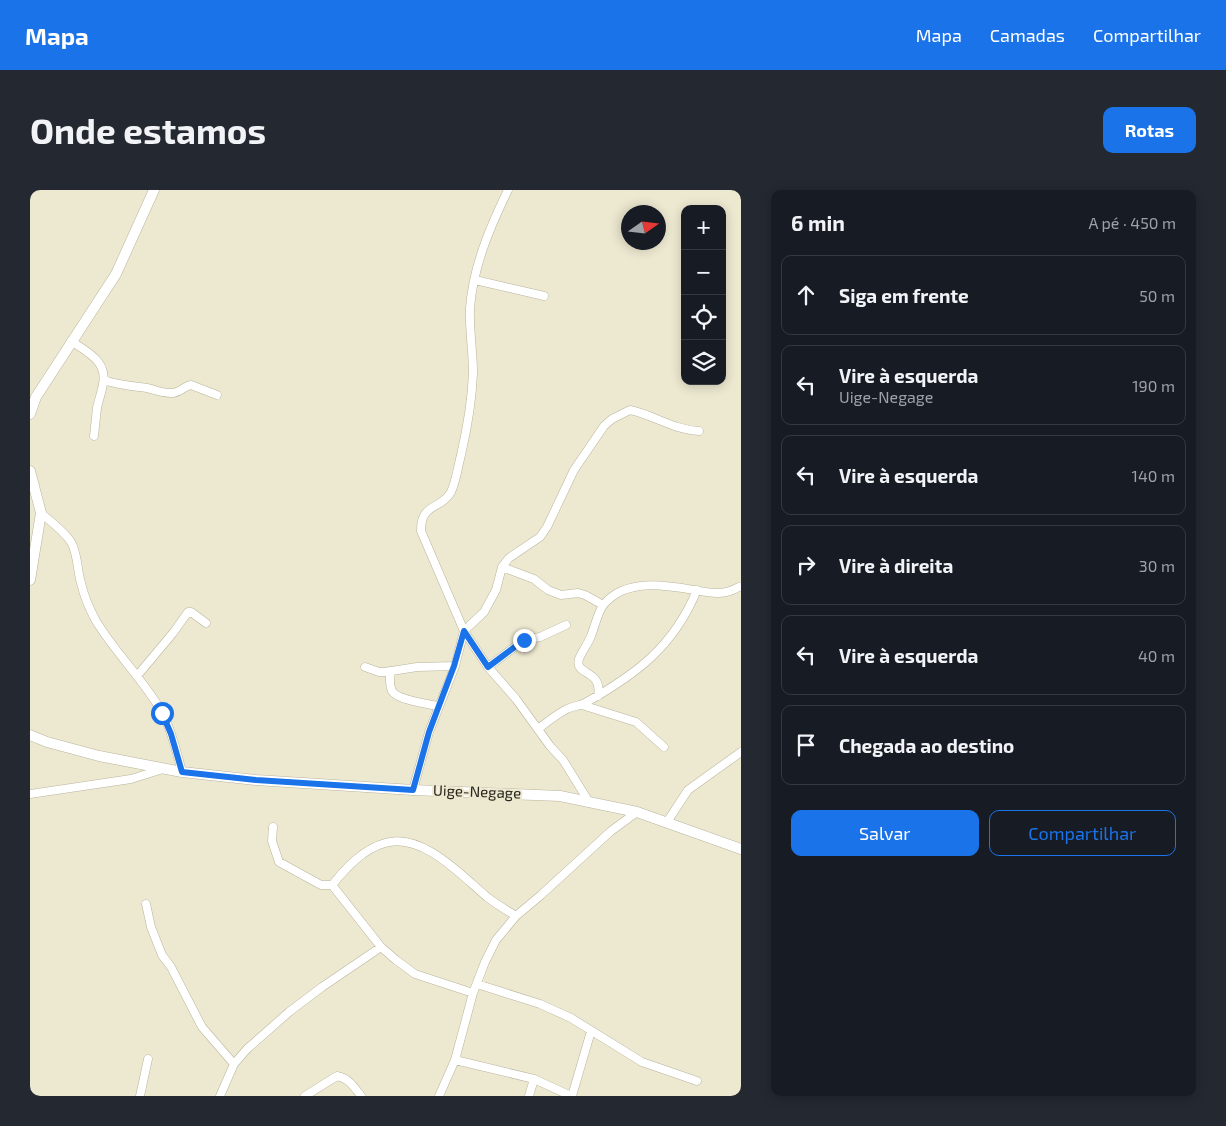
<!DOCTYPE html>
<html lang="pt">
<head>
<meta charset="utf-8">
<style>
	body { margin:0; font-family:"Exo 2",sans-serif; background:#242831; color:#f1f3f6 }
	.controls { position:absolute; right:15px; top:15px; display:grid; overflow:hidden; border-radius:10px; box-shadow:0 2px 12px #0003 }
	.controls button { width:45px; height:45px; display:grid; place-items:center; padding:0; border:0; border-bottom:1px solid #363941; background:#171b24; color:#f1f3f6; font:25px sans-serif }
	.compass { position:absolute; left:591px; top:15px; width:45px; height:45px; border-radius:50%; background:#171b24; box-shadow:0 2px 12px #0003; rotate:76deg }
	.stop { position:absolute; width:15px; height:15px; margin:-11px; border:4px solid #1a73e8; border-radius:50%; background:#fff }
	.stop.end { background:#1a73e8; border-color:#fff; box-shadow:0 1px 5px #0008 }
	.list { margin:0; padding:0; list-style:none }
	h2 { display:flex; justify-content:space-between; align-items:center; height:65px; margin:0; padding:0 20px; font-size:21px }
	h2 small { font-size:16px; font-weight:400; color:#9ea1a6 }
	.list li { display:grid; grid-template-columns:32px 1fr auto; gap:15px; align-items:center; box-sizing:border-box; height:80px; margin:0 10px 10px; padding:0 10px; border:1px solid #363941; border-radius:10px }
	.list b { display:block; font-size:19px; white-space:nowrap }
	.list p { margin:0; font-size:16px; white-space:nowrap; color:#9ea1a6 }
	.list em { font-size:16px; font-style:normal; color:#9ea1a6 }
	.actions { display:flex; gap:10px; padding:15px 20px }
	.actions a { flex:1; padding:11px 0; border:1px solid #1a73e8; border-radius:10px; text-align:center; font-size:18px; color:#1a73e8 }
	.actions .main { background:#1a73e8; color:#fff }
	.icon { flex:none; width:28px; height:28px; fill:none; stroke:currentColor; stroke-width:2; stroke-linecap:round; stroke-linejoin:round }
	.map { position:relative; flex:none; width:711px; height:906px; overflow:hidden; border-radius:10px }
	header { display:flex; align-items:center; gap:30px; box-sizing:border-box; height:70px; padding:0 25px; background:#1a73e8; color:#fff }
	header strong { font-size:24px }
	nav { display:flex; gap:28px; margin-inline-start:auto; font-size:18px }
	.intro { display:flex; align-items:center; justify-content:space-between; box-sizing:border-box; height:120px; padding:0 30px }
	h1 { margin:0; font-size:35px }
	.button { padding:12px 22px; border-radius:10px; background:#1a73e8; color:#fff; font-size:18px; font-weight:700 }
	main { display:flex; gap:30px; padding:0 30px }
	aside { flex:1; background:#171b24; border-radius:10px; box-shadow:0 2px 12px #0003 }
	.map>svg:first-child { display:block }
	.lines { fill:none; stroke-linecap:round; stroke-linejoin:round }
	.street-casing { stroke:#b9b49d; stroke-width:9 }
	.secondary-casing { stroke:#b9b49d; stroke-width:11 }
	.street { stroke:#fff; stroke-width:8 }
	.secondary { stroke:#fff; stroke-width:10 }
	.route { stroke:#1a73e8; stroke-width:6 }
	.labels { text-anchor:middle; stroke-width:4; stroke-linejoin:round; paint-order:stroke }
	.street-label { font-size:15px; fill:#28261d; stroke:#ede8d0 }
</style>
</head>
<body>
<header>
<strong>Mapa</strong>
<nav><a>Mapa</a><a>Camadas</a><a>Compartilhar</a></nav>
</header>
<div class="intro"><h1>Onde estamos</h1><a class="button">Rotas</a></div>
<main>
<div class="map">
<svg width="711" height="906" viewBox="0 0 711 906">
	<rect width="100%" height="100%" fill="#ede8d0"/>
	<g class="lines">
		<g class="street-casing">
			<path id="street" d="M478,0C460,37 443,77 440,118C439,139 443,161 443,183C442,210 437,239 431,265C428,276 426,292 421,302C410,321 391,312 391,341L434,441L458,477L486,509L520,556L533,570L559,612
				M445,90L514,106
				M41,151C50,157 63,164 69,173C79,187 70,203 67,218C66,227 65,237 64,246
				M74,190C88,195 102,196 117,198C127,200 132,204 143,203C151,202 154,196 161,195L187,205
				M11,323C21,332 34,341 41,352C48,364 47,380 51,393C54,406 60,420 66,431C86,464 115,491 133,524C142,542 147,563 152,582
				M472,377L504,389L518,400L531,405L548,403L555,405L573,415
				M335,477L349,482H355L387,477L425,476
				M458,477L494,450L510,447L536,435
				M360,481C360,487 359,495 362,501C367,510 398,514 408,516
				M107,486L143,443L158,422H161L176,433
				M568,506C573,479 544,486 549,469C552,461 558,454 561,446C565,436 568,421 574,414C596,388 635,395 664,400C681,403 693,406 709,397
				M552,515L606,532L634,557
				M508,539C517,532 527,524 537,519C543,516 549,516 555,513C607,484 644,456 667,400
				M383,600L399,542L425,476L434,441L454,422L466,400L472,377L479,368L510,347L517,337L544,280L574,236L582,229L600,220C624,225 644,240 669,241
				M0,604L101,589L133,579
				M637,632L658,600L711,562
				M243,637L242,651L249,672L291,695H302L351,757L366,770L385,784L443,803
				M302,695C316,678 333,659 355,653C392,642 431,685 457,707C466,714 476,720 486,726
				M116,714L121,737L132,765L141,777L172,837L204,874
				M447,794L510,814L541,828L612,872L667,891
				M425,870L504,889L541,906
				M110,906L118,869
				M190,906L204,874L217,859L259,822L292,797L351,757
				M275,906L307,886C319,888 324,897 331,906
				M409,906L425,870L443,803L455,772L466,750L486,726L511,705L581,641L607,622
				M499,906L504,889
				M542,906L561,841"/>
		</g>
		<g class="secondary-casing">
			<path id="secondary" d="M0,224L6,207L86,84L124,0
				M0,281L11,323L0,390
				M0,545L17,552L69,566L152,582L226,590L383,600L530,606L607,622L711,659"/>
		</g>
		<use href="#street" class="street"/>
		<use href="#secondary" class="secondary"/>
	</g>
	<g class="lines">
		<path class="route" d="M132,523L141,544L152,582L226,590L383,600L399,542L424,476L434,441L458,477L494,450"/>
	</g>
	<g class="labels">
		<g class="street-label">
			<text transform="translate(447 602) rotate(2)" y="5">Uige-Negage</text>
		</g>
	</g>
</svg>
<div class="controls">
<button>+</button>
<button>−</button>
<button><svg class="icon" aria-label="locate" viewBox="0 0 24 24"><circle cx="12" cy="12" r="6"/><path d="M12 2v4M12 18v4M2 12h4M18 12h4"/></svg></button>
<button><svg class="icon" aria-label="layers" viewBox="0 0 24 24"><path d="M12 4l9 5-9 5-9-5zM3 14l9 5 9-5"/></svg></button>
</div>
<svg class="compass" viewBox="-18 -18 36 36"><path d="M0-13l5 13h-10z" fill="#e53935"/><path d="M0 13l5-13h-10z" fill="#9ea1a6"/></svg>
<div class="stop" style="left:132px;top:523px"></div>
<div class="stop end" style="left:494px;top:450px"></div>
</div>
<aside>
<h2>6 min<small>A pé · 450 m</small></h2>
<ul class="list">
<li><svg class="icon" aria-label="ahead" viewBox="0 0 24 24"><path d="M12 20V5M6 11l6-6 6 6"/></svg><div><b>Siga em frente</b></div><em>50 m</em></li>
<li><svg class="icon" aria-label="left" viewBox="0 0 24 24"><path d="M17 20v-9H6M10 6l-5 5 5 5"/></svg><div><b>Vire à esquerda</b><p>Uige-Negage</p></div><em>190 m</em></li>
<li><svg class="icon" aria-label="left" viewBox="0 0 24 24"><path d="M17 20v-9H6M10 6l-5 5 5 5"/></svg><div><b>Vire à esquerda</b></div><em>140 m</em></li>
<li><svg class="icon" aria-label="right" viewBox="0 0 24 24"><path d="M7 20v-9h11M14 6l5 5-5 5"/></svg><div><b>Vire à direita</b></div><em>30 m</em></li>
<li><svg class="icon" aria-label="left" viewBox="0 0 24 24"><path d="M17 20v-9H6M10 6l-5 5 5 5"/></svg><div><b>Vire à esquerda</b></div><em>40 m</em></li>
<li><svg class="icon" aria-label="arrive" viewBox="0 0 24 24"><path d="M6 21V4h12l-3 4 3 4H6"/></svg><div><b>Chegada ao destino</b></div></li>
</ul>
<div class="actions"><a class="main">Salvar</a><a>Compartilhar</a></div>
</aside>
</main>
</body>
</html>
